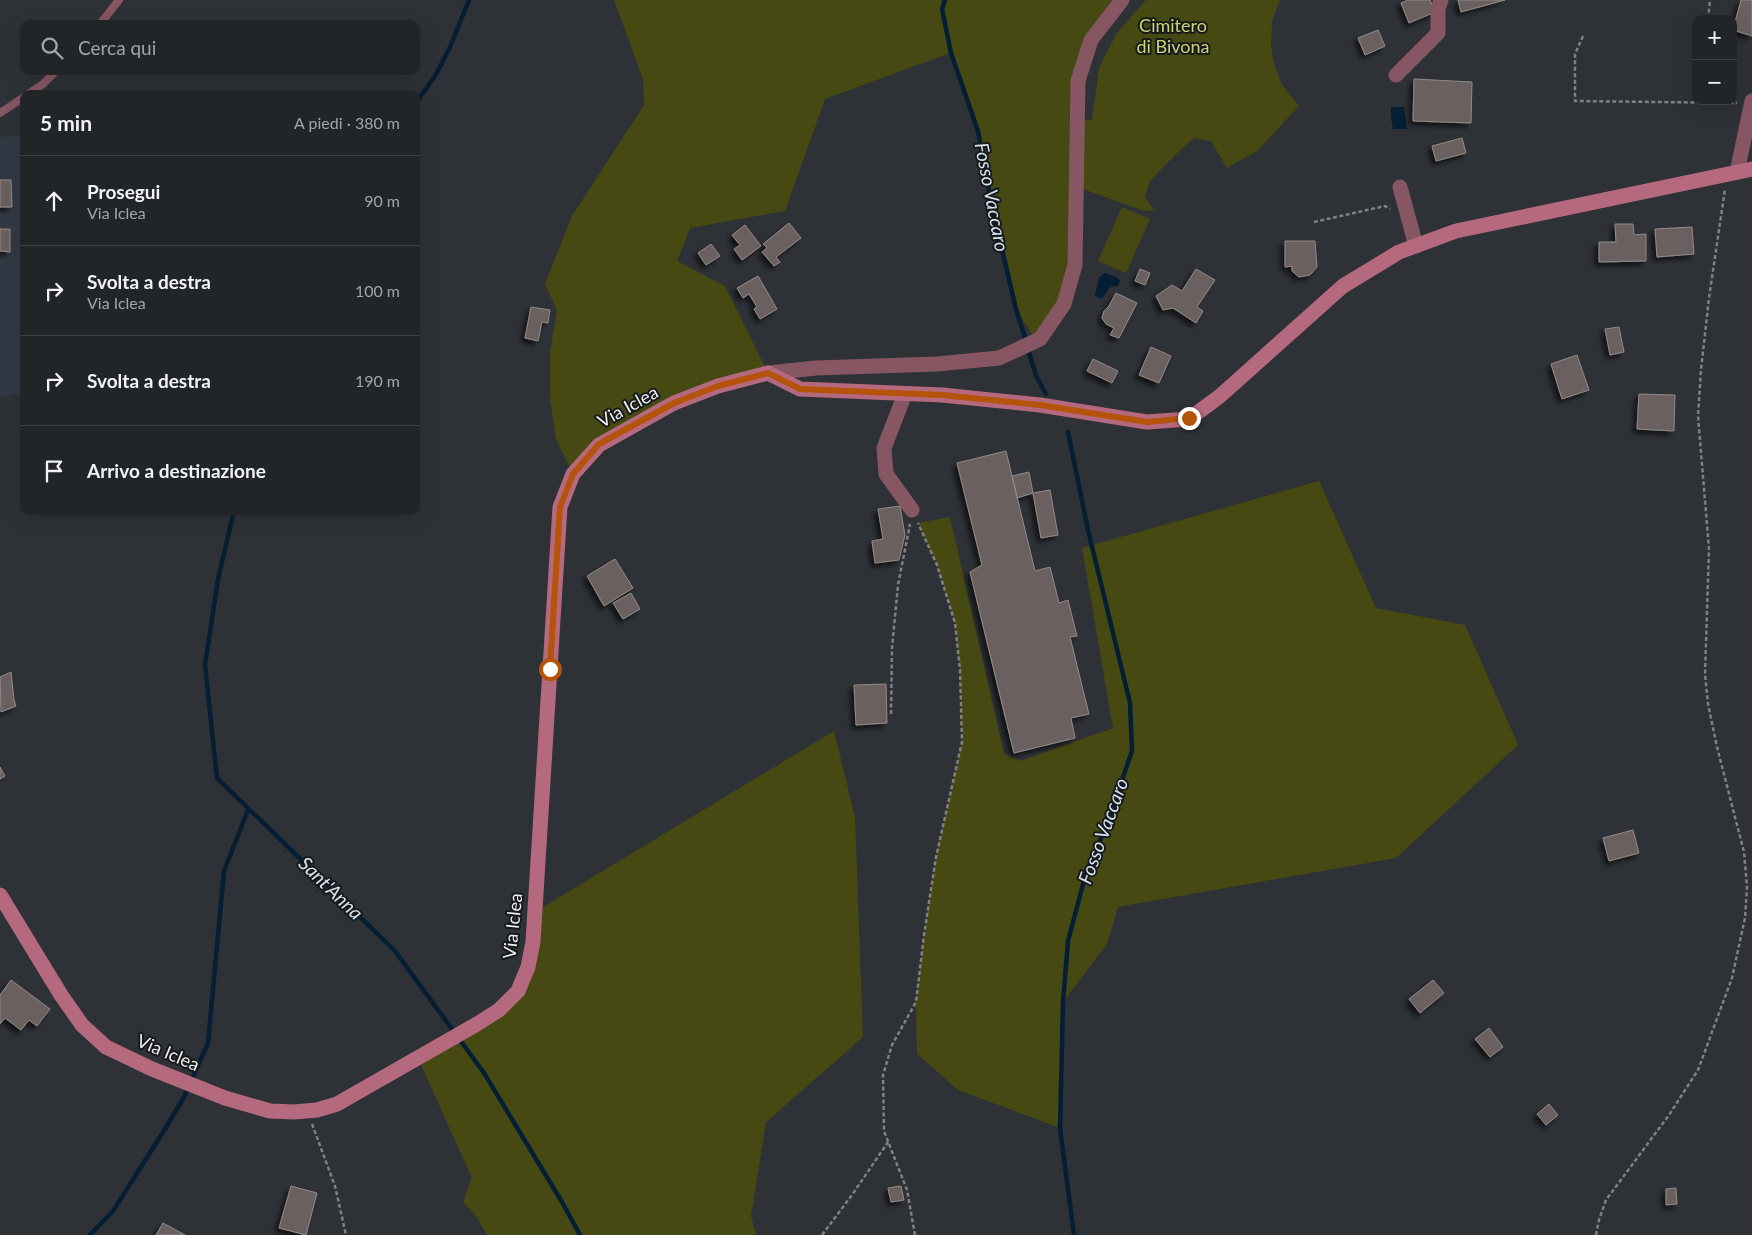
<!DOCTYPE html>
<html lang="it">
<head>
<meta charset="utf-8">
<style>
	body { margin:0; font-family:Lato,sans-serif; background:#2a2d30; color:#f1f3f6 }
	.controls { position:absolute; right:15px; top:15px; display:grid; overflow:hidden; border-radius:10px; box-shadow:0 5px 20px #0002 }
	.controls button { width:45px; height:45px; display:grid; place-items:center; padding:0; border:0; border-bottom:1px solid #3f4245; background:#222528; color:#f1f3f6; font:25px sans-serif }
	.stop { position:absolute; width:15px; height:15px; margin:-11px; border:4px solid #b45309; border-radius:50%; background:#fff }
	.stop.end { background:#b45309; border-color:#fff; box-shadow:0 1px 5px #0008 }
	.list { margin:0; padding:0; list-style:none }
	h2 { display:flex; justify-content:space-between; align-items:center; height:65px; margin:0; padding:0 20px; font-size:21px }
	h2 small { font-size:16px; font-weight:400; color:#a2a5a8 }
	.list li { display:grid; grid-template-columns:32px 1fr auto; gap:15px; align-items:center; box-sizing:border-box; height:90px; padding:0 20px; border-top:1px solid #3f4245 }
	.list b { display:block; font-size:19px; white-space:nowrap }
	.list p { margin:0; font-size:16px; white-space:nowrap; color:#a2a5a8 }
	.list em { font-size:16px; font-style:normal; color:#a2a5a8 }
	.icon { flex:none; width:28px; height:28px; fill:none; stroke:currentColor; stroke-width:2; stroke-linecap:round; stroke-linejoin:round }
	.map { position:relative; flex:none; width:1752px; height:1235px; overflow:hidden }
	.search { position:absolute; background:#222528; box-shadow:0 5px 20px #0002; left:20px; top:20px; width:400px; height:55px; display:flex; align-items:center; gap:12px; box-sizing:border-box; padding:0 18px; border-radius:10px; color:#a2a5a8; font-size:19px }
	.panel { position:absolute; background:#222528; box-shadow:0 5px 20px #0002; left:20px; top:90px; width:400px; height:425px; border-radius:10px }
	.map>svg:first-child { display:block }
	.built { fill:#333944 }
	.green { fill:#464a12 }
	.water { fill:#051e34 }
	.lines { fill:none; stroke-linecap:round; stroke-linejoin:round }
	.stream { stroke:#051e34; stroke-width:4.5 }
	.building { fill:#69615f; stroke:#938a88; filter:url(#shadow) }
	.path { stroke:#7f8186; stroke-width:2.5; stroke-dasharray:4 2.5; stroke-linecap:butt }
	.lane { stroke:#865662; stroke-width:8 }
	.street { stroke:#865662; stroke-width:15 }
	.secondary { stroke:#b5697e; stroke-width:15 }
	.route { stroke:#b45309; stroke-width:6 }
	.labels { text-anchor:middle; stroke-width:4; stroke-linejoin:round; paint-order:stroke }
	.park-label { font-size:18px; fill:#ccd479; stroke:#17191b }
	.street-label { font-size:18px; fill:#edeff3; stroke:#17191b }
	.water-label { font-size:19px; font-style:italic; fill:#d7e5f2; stroke:#17191b }
</style>
</head>
<body>
<div class="map">
<svg width="1752" height="1235" viewBox="0 0 1752 1235">
	<defs>
		<filter id="shadow"><feDropShadow dx="-4" dy="4" stdDeviation="2.5" flood-color="#0009"/></filter>
	</defs>
	<rect width="100%" height="100%" fill="#2e3136"/>
	<path class="built" d="M24,134V393L0,396V137Z"/>
	<path class="green" d="M614,0H1122L1091,40L1078,121L1092,120L1099,68L1117,33L1146,0H1280L1272,21L1271,44L1274,64L1282,85L1299,106L1257,151L1227,168L1211,141L1194,138L1168,162L1150,181L1145,197L1154,210L1144,211L1077,187L1064,304L1036,341L1016,309L991,202L978,131L950,53L825,99L785,211L690,228L677,261L725,286L768,373L718,386L599,445L573,474L556,439L550,399V352L557,311L545,284L572,216L644,105L643,79Z
		M1122,207L1150,219L1126,273L1098,261Z
		M1319,481L1376,608L1465,625L1518,745L1396,858L1118,907L1107,944L1063,1002L1060,1128L958,1090L917,1054L916,1002L924,935L936,857L962,742L960,670L955,623L937,565L918,523L950,517L1004,753L1020,761L1113,728L1082,548Z
		M834,731L855,817L863,1037L766,1122L751,1216L756,1235H487L476,1216L463,1202L472,1178L418,1058L518,991L535,912Z"/>
	<path class="water" d="M1391,107H1404L1407,129H1393L1391,118Z
		M1105,273L1118,278L1120,281L1118,286L1110,287L1103,298H1099L1095,296L1099,277Z"/>
	<g class="lines">
		<path class="stream" d="M945,0L942,9L951,53L978,131L991,202L1016,309L1026,341
			M416,103L435,76L450,47L469,0
			M1028,349L1036,376L1046,394
			M1068,432L1088,530L1130,703L1132,751L1107,824L1085,877L1068,941L1063,1002L1060,1128L1074,1235
			M234,511L218,579L205,665L217,778L395,951L484,1073L562,1202L580,1235
			M90,1235L113,1211L165,1129L184,1097L208,1043L224,871L248,810"/>
	</g>
	<path class="building" d="M1408,0H1430L1435,12L1409,23L1401,3Z
		M1458,0H1505L1461,12Z
		M1741,0H1752V36L1733,30Z
		M1378,30L1385,46L1365,55L1358,38Z
		M1414,79L1472,82L1471,123L1413,121Z
		M1462,138L1466,153L1436,161L1432,146Z
		M0,180H11L12,207H0Z
		M789,223L801,238L776,257L780,262L774,266L762,252L767,248L763,244Z
		M1615,224H1633L1634,235L1646,234V261L1599,262V242H1616Z
		M745,225L761,246L742,260L734,249L740,245L732,235Z
		M1692,227L1694,254L1657,257L1655,229Z
		M0,229H10V252L0,251Z
		M1285,241H1315L1317,267L1310,275L1299,277L1292,271V266L1285,267Z
		M711,244L720,256L706,265L698,253Z
		M1140,269L1150,273L1145,285L1135,281Z
		M1196,269L1215,280L1197,307L1203,311L1196,323L1173,308L1163,310L1156,296L1172,285L1182,291Z
		M758,276L777,309L760,319L754,309L757,307L749,294L743,298L737,288Z
		M1116,293L1137,303L1119,338L1110,335L1114,328L1106,324L1102,318L1104,311L1109,306Z
		M531,307L550,310L548,323L542,322L538,341L525,338Z
		M1619,327L1624,352L1610,355L1605,329Z
		M1151,347L1171,356L1159,383L1139,375Z
		M1577,355L1589,390L1562,399L1551,364Z
		M1093,359L1118,371L1112,383L1087,371Z
		M1639,394L1675,395L1674,431L1637,429Z
		M1006,451L1035,571L1050,567L1059,603L1068,600L1077,636L1070,637L1089,714L1071,718L1075,738L1014,753L970,572L982,565L957,463Z
		M1029,472L1033,493L1017,498L1012,476Z
		M1050,490L1058,535L1041,538L1033,493Z
		M900,506L905,535L899,560L875,563L872,541L883,539L878,509Z
		M615,559L633,588L604,606L587,576Z
		M631,593L640,609L623,619L613,603Z
		M11,672L14,700L16,706L1,712L0,677Z
		M886,684L887,723L856,725L854,685Z
		M0,767L5,776L0,779Z
		M1633,830L1639,853L1609,861L1603,838Z
		M11,980L50,1009L37,1026L29,1020L21,1030L5,1018L0,1024V995Z
		M1433,980L1444,993L1420,1013L1409,999Z
		M1489,1028L1503,1047L1490,1057L1475,1039Z
		M1549,1104L1558,1115L1546,1125L1537,1114Z
		M291,1186L317,1193L306,1235L279,1228Z
		M901,1186L904,1200L891,1202L888,1188Z
		M1676,1188L1677,1204L1666,1205V1189Z
		M163,1223L185,1235H156Z"/>
	<g class="lines">
		<path class="path" d="M1708,19L1710,0
			M1583,36L1575,54V101L1737,103
			M1314,222L1385,206L1390,209
			M891,714L892,648L898,585L910,524
			M312,1124L335,1186L346,1235
			M822,1235L852,1195L888,1142
			M915,1235L907,1190L884,1131L883,1075L892,1045L916,1002L924,935L936,857L962,742L960,670L955,623L937,565L918,523
			M1596,1235L1599,1220L1606,1200L1669,1115L1698,1070L1732,978L1745,918L1747,887L1744,852L1717,747L1708,704L1705,674L1709,549L1698,416L1701,370L1709,298L1725,189"/>
		<path class="lane" d="M100,24L119,0
			M28,94L43,84L56,71
			M0,113L24,97"/>
		<path class="street" d="M1396,75L1438,33V9L1441,0
			M1737,172L1752,101
			M1400,187L1416,246
			M768,373L816,368L937,364L999,358L1040,339L1064,304L1075,265L1078,81L1091,40L1122,0
			M905,394L884,448L886,474L912,510"/>
		<path class="secondary" d="M0,895L61,995L82,1025L106,1047L152,1069L225,1098L270,1111L294,1112L317,1110L337,1104L477,1024L499,1010L518,991L528,967L533,942L560,507L573,474L599,445L674,403L718,386L768,373L800,389L942,395L1040,405L1147,422L1189,419L1220,396L1343,286L1399,252L1456,231L1752,169"/>
	</g>
	<g class="lines">
		<path class="route" d="M550,669L560,507L573,474L599,444L674,403L718,386L768,373L800,389L942,395L1040,405L1147,422L1189,418"/>
	</g>
	<g class="labels">
		<g class="park-label">
			<text x="1173" y="32">Cimitero<tspan x="1173" dy="21">di Bivona</tspan></text>
		</g>
		<g class="street-label">
			<text transform="translate(628 407) rotate(-29)" y="6">Via Iclea</text>
			<text transform="translate(513 926) rotate(-84)" y="6">Via Iclea</text>
			<text transform="translate(168 1053) rotate(23)" y="6">Via Iclea</text>
		</g>
		<g class="water-label">
			<text transform="translate(992 197) rotate(79)" y="7">Fosso Vaccaro</text>
			<text transform="translate(1103 831) rotate(-70)" y="7">Fosso Vaccaro</text>
			<text transform="translate(331 888) rotate(44)" y="7">Sant'Anna</text>
		</g>
	</g>
</svg>
<div class="controls">
<button>+</button>
<button>−</button>
</div>
<div class="stop" style="left:550px;top:669px"></div>
<div class="stop end" style="left:1189px;top:418px"></div>
<div class="search"><svg class="icon" aria-label="search" viewBox="0 0 24 24"><circle cx="10" cy="10" r="6"/><path d="M15 15l6 6"/></svg>Cerca qui</div>
<section class="panel">
<h2>5 min<small>A piedi · 380 m</small></h2>
<ul class="list">
<li><svg class="icon" aria-label="ahead" viewBox="0 0 24 24"><path d="M12 20V5M6 11l6-6 6 6"/></svg><div><b>Prosegui</b><p>Via Iclea</p></div><em>90 m</em></li>
<li><svg class="icon" aria-label="right" viewBox="0 0 24 24"><path d="M7 20v-9h11M14 6l5 5-5 5"/></svg><div><b>Svolta a destra</b><p>Via Iclea</p></div><em>100 m</em></li>
<li><svg class="icon" aria-label="right" viewBox="0 0 24 24"><path d="M7 20v-9h11M14 6l5 5-5 5"/></svg><div><b>Svolta a destra</b></div><em>190 m</em></li>
<li><svg class="icon" aria-label="arrive" viewBox="0 0 24 24"><path d="M6 21V4h12l-3 4 3 4H6"/></svg><div><b>Arrivo a destinazione</b></div></li>
</ul>
</section>
</div>
</body>
</html>
